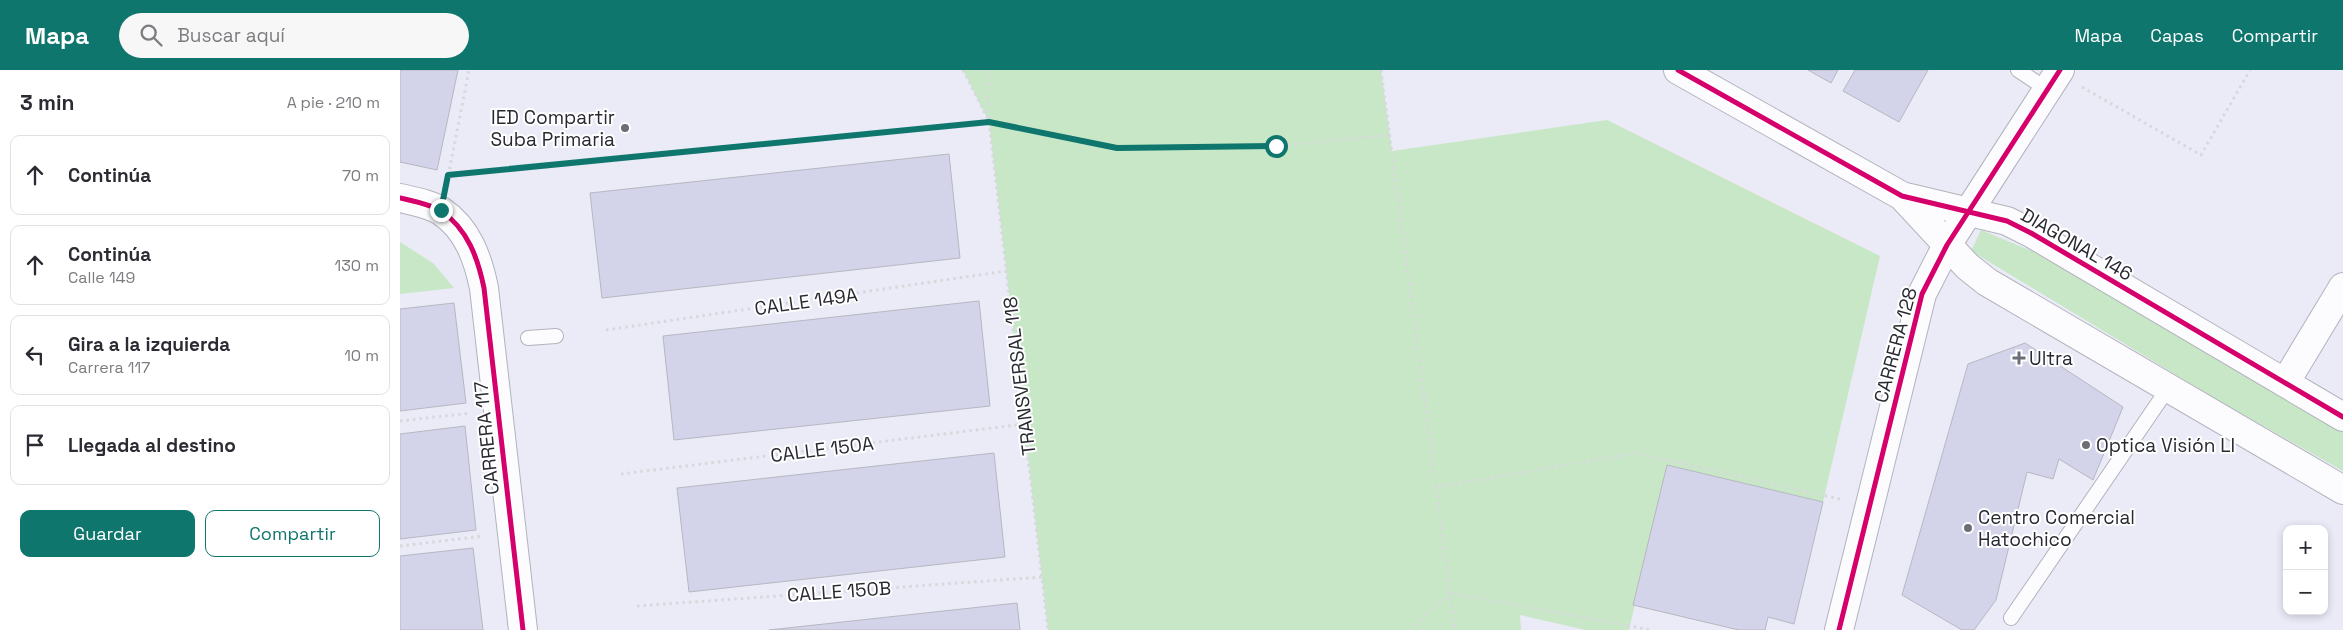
<!DOCTYPE html>
<html lang="es">
<head>
<meta charset="utf-8">
<style>
	body { margin:0; font-family:"Space Grotesk",sans-serif; background:#f7f7f7; color:#2b2b33 }
	.controls { position:absolute; right:15px; bottom:15px; display:grid; overflow:hidden; border-radius:10px; box-shadow:0 2px 8px #0003 }
	.controls button { width:45px; height:45px; display:grid; place-items:center; padding:0; border:0; border-bottom:1px solid #e1e1e2; background:#fff; color:#2b2b33; font:25px sans-serif }
	.stop { position:absolute; width:15px; height:15px; margin:-11px; border:4px solid #0f766e; border-radius:50%; background:#fff }
	.stop.end { background:#0f766e; border-color:#fff; box-shadow:0 1px 5px #0008 }
	.list { margin:0; padding:0; list-style:none }
	h2 { display:flex; justify-content:space-between; align-items:center; height:65px; margin:0; padding:0 20px; font-size:21px }
	h2 small { font-size:16px; font-weight:400; color:#7c7c81 }
	.list li { display:grid; grid-template-columns:32px 1fr auto; gap:15px; align-items:center; box-sizing:border-box; height:80px; margin:0 10px 10px; padding:0 10px; border:1px solid #e1e1e2; border-radius:10px }
	.list b { display:block; font-size:19px; white-space:nowrap }
	.list p { margin:0; font-size:16px; white-space:nowrap; color:#7c7c81 }
	.list em { font-size:16px; font-style:normal; color:#7c7c81 }
	.actions { display:flex; gap:10px; padding:15px 20px }
	.actions a { flex:1; padding:11px 0; border:1px solid #0f766e; border-radius:10px; text-align:center; font-size:18px; color:#0f766e }
	.actions .main { background:#0f766e; color:#fff }
	.icon { flex:none; width:28px; height:28px; fill:none; stroke:currentColor; stroke-width:2; stroke-linecap:round; stroke-linejoin:round }
	.map { position:relative; flex:none; width:1943px; height:560px; overflow:hidden }
	header { display:flex; align-items:center; gap:30px; box-sizing:border-box; height:70px; padding:0 25px; background:#0f766e; color:#fff }
	header strong { font-size:24px }
	nav { display:flex; gap:28px; margin-inline-start:auto; font-size:18px }
	.search { width:350px; height:45px; background:#f7f7f7; display:flex; align-items:center; gap:12px; box-sizing:border-box; padding:0 18px; border-radius:28px; color:#7c7c81; font-size:19px }
	main { display:flex }
	aside { flex:1; background:#fff }
	.map>svg:first-child { display:block }
	.green { fill:#c8e7c7 }
	.building { fill:#d3d4e9; stroke:#b6b7c1 }
	.lines { fill:none; stroke-linecap:round; stroke-linejoin:round }
	.service-casing { stroke:#b2b3bd; stroke-width:16 }
	.minor-casing { stroke:#b2b3bd; stroke-width:30 }
	.tertiary-casing { stroke:#b2b3bd; stroke-width:30 }
	.path { stroke:#d7d8dc; stroke-width:3; stroke-dasharray:2.5 4; stroke-linecap:butt }
	.service { stroke:#fcfcfe; stroke-width:14 }
	.minor { stroke:#fcfcfe; stroke-width:28 }
	.tertiary { stroke:#fcfcfe; stroke-width:28 }
	.cycleway-casing { stroke:#fff; stroke-width:8 }
	.cycleway { stroke:#d6006c; stroke-width:5 }
	.route { stroke:#0f766e; stroke-width:6 }
	.poi-dot { fill:#6c6d76; stroke:#fff; stroke-width:2 }
	.labels { text-anchor:middle; stroke-width:4; stroke-linejoin:round; paint-order:stroke }
	.poi-label { font-size:19px; fill:#282931; stroke:#fff; text-anchor:start }
	.street-label { font-size:19px; fill:#282931; stroke:#fff }
</style>
</head>
<body>
<header>
<strong>Mapa</strong>
<div class="search"><svg class="icon" aria-label="search" viewBox="0 0 24 24"><circle cx="10" cy="10" r="6"/><path d="M15 15l6 6"/></svg>Buscar aquí</div>
<nav><a>Mapa</a><a>Capas</a><a>Compartir</a></nav>
</header>
<main>
<aside>
<h2>3 min<small>A pie · 210 m</small></h2>
<ul class="list">
<li><svg class="icon" aria-label="ahead" viewBox="0 0 24 24"><path d="M12 20V5M6 11l6-6 6 6"/></svg><div><b>Continúa</b></div><em>70 m</em></li>
<li><svg class="icon" aria-label="ahead" viewBox="0 0 24 24"><path d="M12 20V5M6 11l6-6 6 6"/></svg><div><b>Continúa</b><p>Calle 149</p></div><em>130 m</em></li>
<li><svg class="icon" aria-label="left" viewBox="0 0 24 24"><path d="M17 20v-9H6M10 6l-5 5 5 5"/></svg><div><b>Gira a la izquierda</b><p>Carrera 117</p></div><em>10 m</em></li>
<li><svg class="icon" aria-label="arrive" viewBox="0 0 24 24"><path d="M6 21V4h12l-3 4 3 4H6"/></svg><div><b>Llegada al destino</b></div></li>
</ul>
<div class="actions"><a class="main">Guardar</a><a>Compartir</a></div>
</aside>
<div class="map">
<svg width="1943" height="560" viewBox="0 0 1943 560">
	<rect width="100%" height="100%" fill="#eaebf7"/>
	<path class="green" d="M563,0H981L992,81L1207,50L1480,186L1423,432L1267,395L1229,560H1186L1120,545L1121,560H648L589,52Z
		M1581,160L1656,191L1943,362V401L1816,329L1571,181Z
		M0,172L33,193L54,218L0,224Z"/>
	<path class="building" d="M0,0H58L37,100L0,92Z
		M1408,0H1438L1431,13Z
		M1455,0H1528L1499,52L1443,21Z
		M549,84L560,188L202,228L190,123Z
		M579,231L590,336L274,370L263,266Z
		M54,233L66,333L0,341V239Z
		M1625,273L1723,337L1693,410L1659,389L1653,409L1627,402L1596,530L1574,560H1562L1502,525L1568,294Z
		M65,356L76,460L0,469V364Z
		M594,383L605,487L289,522L277,418Z
		M1267,395L1423,432L1394,554L1368,547L1365,560H1339L1233,535Z
		M73,478L83,560H0V486Z
		M617,533L620,560H369Z"/>
	<g class="lines">
		<g class="service-casing">
			<path id="service" d="M1618,0L1648,20
				M128,268L156,266
				M1611,548L1769,317"/>
		</g>
		<g class="minor-casing">
			<path id="minor" d="M1278,0L1502,126L1607,151L1631,163L1943,347
				M1502,126L1567,196L1587,212L1943,420
				M0,128C13,131 30,134 41,141C68,159 78,189 84,218L123,560
				M1885,313L1943,217"/>
		</g>
		<g class="tertiary-casing">
			<path id="tertiary" d="M1439,560L1522,224L1547,175L1660,0"/>
		</g>
		<path class="path" d="M563,0L588,49
			M587,0L589,52L648,560
			M981,0L1055,560
			M1682,17L1801,85L1850,0
			M48,105L589,52L717,78L876,76L989,65
			M47,112L69,0
			M206,260L606,201
			M0,351L71,343
			M221,404L624,354
			M1036,417L1236,383L1444,430
			M0,476L84,466
			M237,536L642,507
			M1011,560L1050,523L1251,560"/>
		<use href="#service" class="service"/>
		<use href="#minor" class="minor"/>
		<use href="#tertiary" class="tertiary"/>
		<g class="cycleway-casing">
			<path id="cycleway" d="M1278,0L1502,126L1607,151L1631,163L1943,347
				M0,128C13,131 30,134 41,141C68,159 78,189 84,218L123,560
				M1439,560L1522,224L1547,175L1660,0"/>
		</g>
		<use href="#cycleway" class="cycleway"/>
	</g>
	<g class="lines">
		<path class="route" d="M41,140L48,105L589,52L717,78L876,76"/>
	</g>
	<g class="poi-dot">
		<circle cx="225" cy="58" r="5"/>
		<path d="M1616.5 280.5h5v5h5v5h-5v5h-5v-5h-5v-5h5z"/>
		<circle cx="1686" cy="375" r="5"/>
		<circle cx="1568" cy="458" r="5"/>
	</g>
	<g class="labels">
		<g class="poi-label">
			<text x="215" y="54" text-anchor="end">IED Compartir<tspan x="215" dy="22">Suba Primaria</tspan></text>
			<text x="1629" y="295">Ultra</text>
			<text x="1696" y="382">Optica Visión LI</text>
			<text x="1578" y="454">Centro Comercial<tspan x="1578" dy="22">Hatochico</tspan></text>
		</g>
		<g class="street-label">
			<text transform="translate(1677 174) rotate(30)" y="7">DIAGONAL 146</text>
			<text transform="translate(406 231) rotate(-8)" y="7">CALLE 149A</text>
			<text transform="translate(1495 275) rotate(-75)" y="7">CARRERA 128</text>
			<text transform="translate(619 306) rotate(-97)" y="7">TRANSVERSAL 118</text>
			<text transform="translate(86 368) rotate(-96)" y="7">CARRERA 117</text>
			<text transform="translate(422 379) rotate(-7)" y="7">CALLE 150A</text>
			<text transform="translate(439 521) rotate(-4)" y="7">CALLE 150B</text>
		</g>
	</g>
</svg>
<div class="controls">
<button>+</button>
<button>−</button>
</div>
<div class="stop" style="left:876px;top:76px"></div>
<div class="stop end" style="left:41px;top:140px"></div>
</div>
</main>
</body>
</html>
